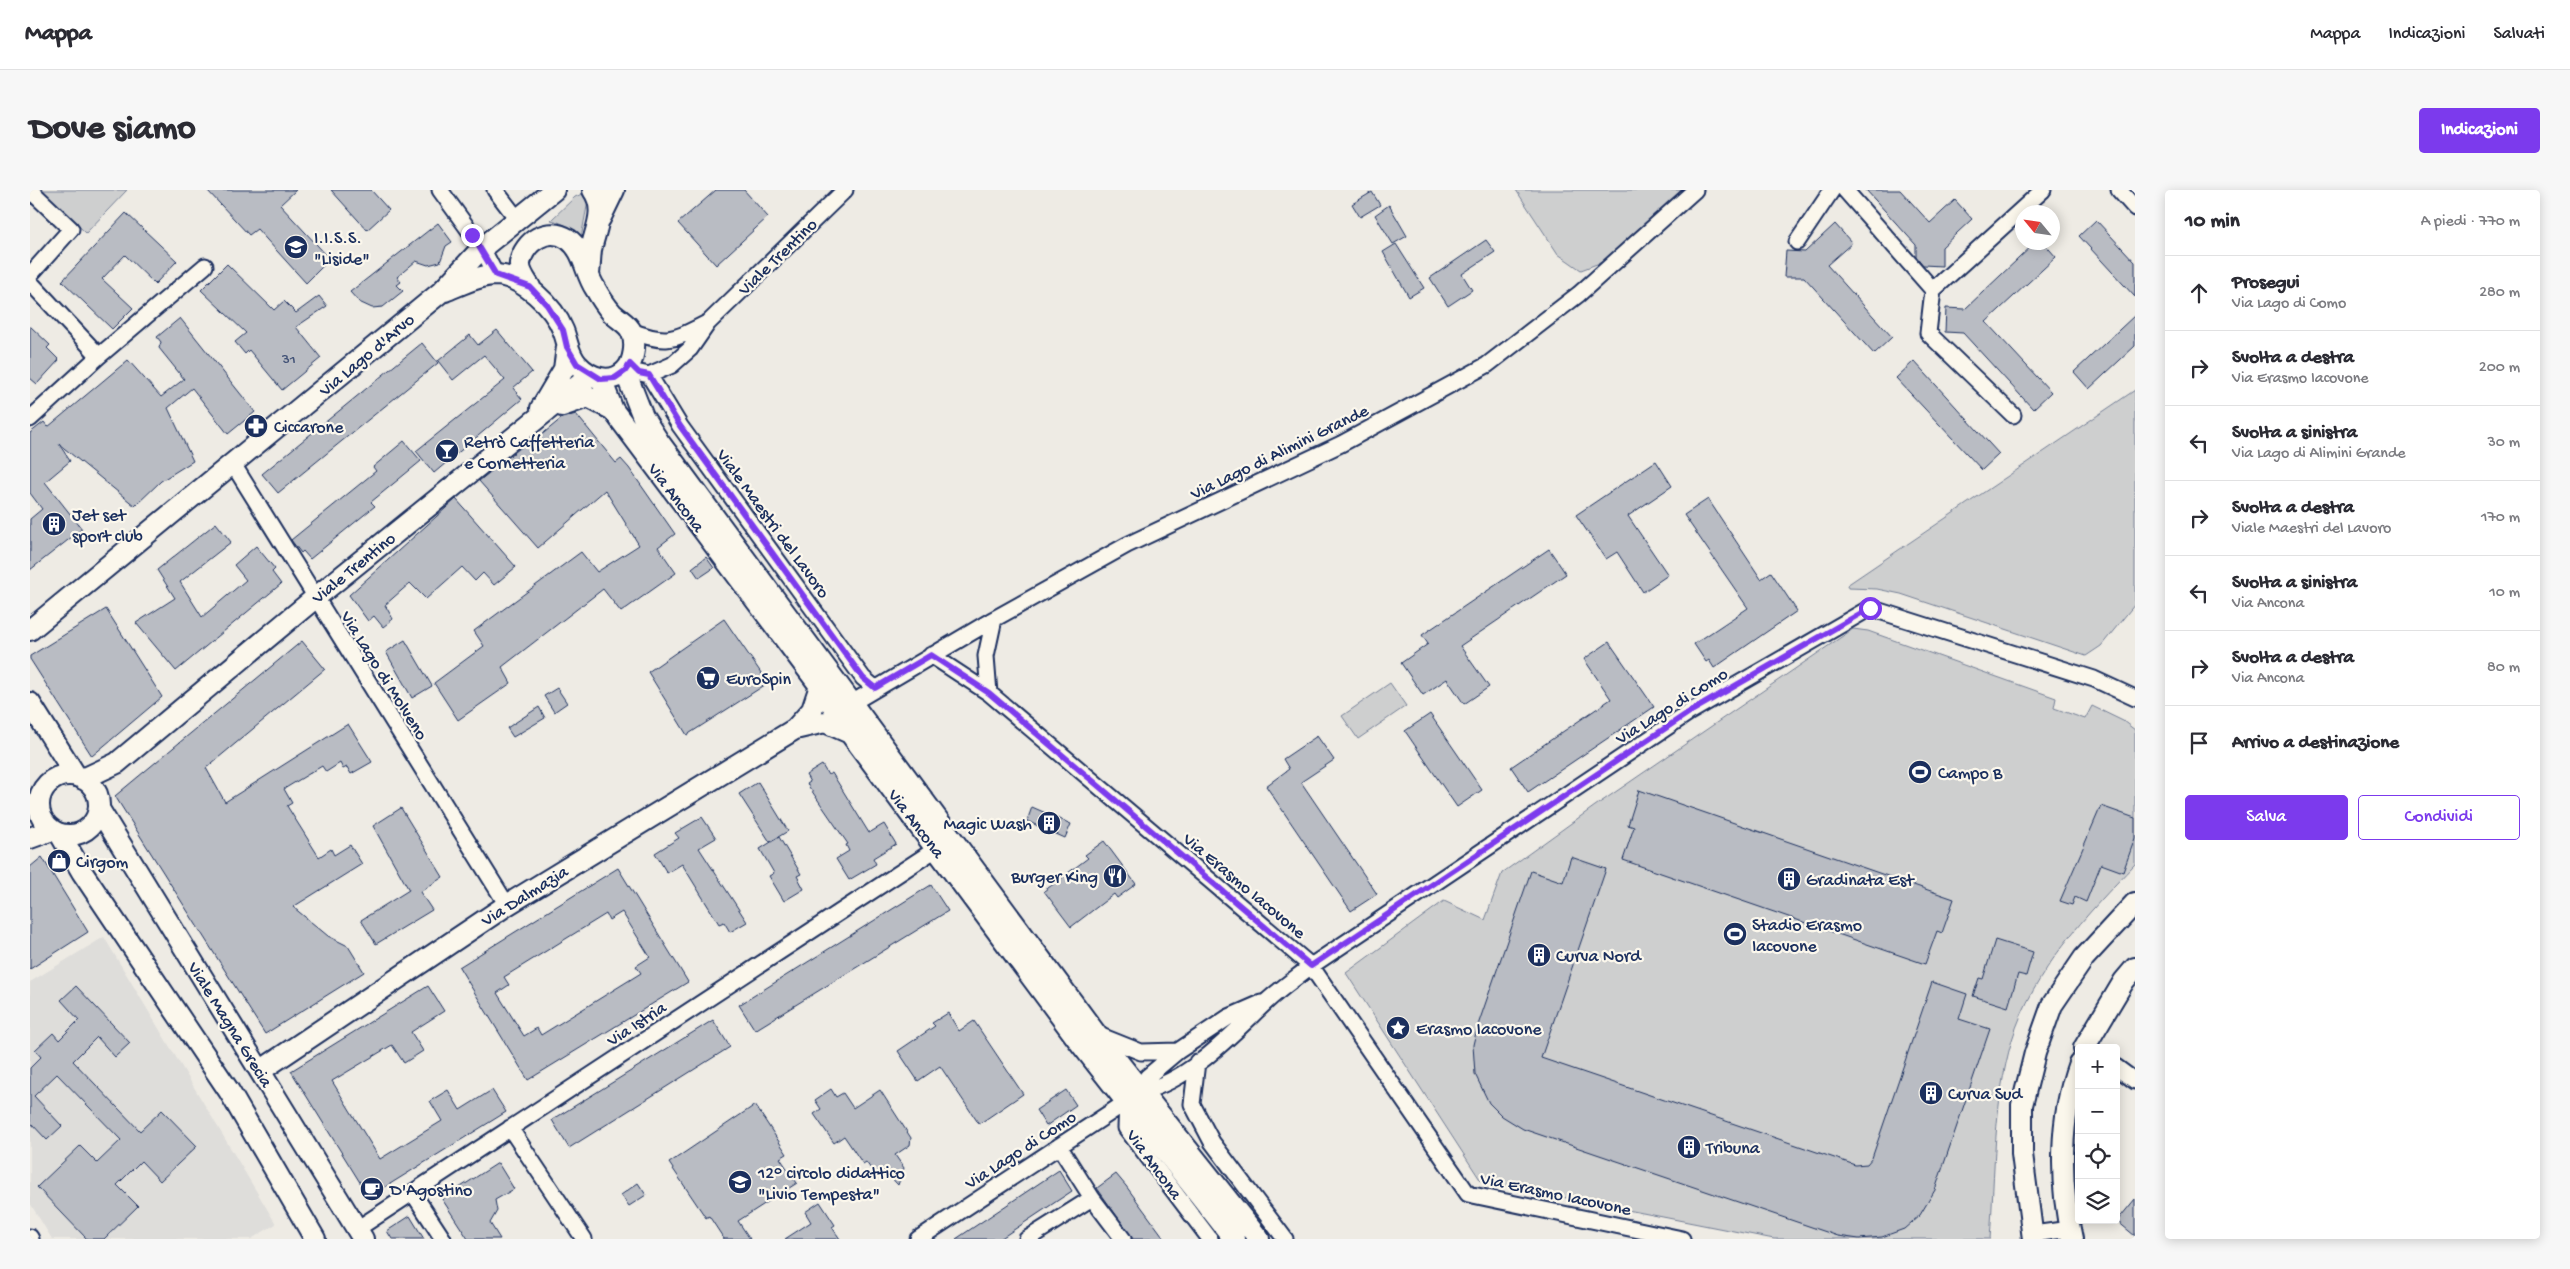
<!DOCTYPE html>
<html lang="it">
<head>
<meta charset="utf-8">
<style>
	body { margin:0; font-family:"Gochi Hand",sans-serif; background:#f7f7f7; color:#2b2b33 }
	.controls { position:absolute; right:15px; bottom:15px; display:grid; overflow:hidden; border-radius:5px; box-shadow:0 2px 12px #0003 }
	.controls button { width:45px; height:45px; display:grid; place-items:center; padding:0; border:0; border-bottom:1px solid #e1e1e2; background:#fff; color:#2b2b33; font:25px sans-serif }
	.compass { position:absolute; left:1985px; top:15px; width:45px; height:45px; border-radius:50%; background:#fff; box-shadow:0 2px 12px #0003; rotate:299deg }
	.stop { position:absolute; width:15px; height:15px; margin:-11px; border:4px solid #7c3aed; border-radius:50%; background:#fff }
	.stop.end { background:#7c3aed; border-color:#fff; box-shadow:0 1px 5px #0008 }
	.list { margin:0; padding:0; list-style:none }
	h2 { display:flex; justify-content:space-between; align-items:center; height:65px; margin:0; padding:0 20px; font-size:21px }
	h2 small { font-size:16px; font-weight:400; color:#7c7c81 }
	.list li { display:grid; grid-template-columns:32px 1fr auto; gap:15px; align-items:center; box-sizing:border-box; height:75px; padding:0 20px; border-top:1px solid #e1e1e2 }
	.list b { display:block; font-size:19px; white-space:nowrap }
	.list p { margin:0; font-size:16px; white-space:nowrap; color:#7c7c81 }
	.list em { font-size:16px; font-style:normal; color:#7c7c81 }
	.actions { display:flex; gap:10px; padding:15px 20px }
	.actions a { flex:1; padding:11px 0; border:1px solid #7c3aed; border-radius:5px; text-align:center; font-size:18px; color:#7c3aed }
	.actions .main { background:#7c3aed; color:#fff }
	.icon { flex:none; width:28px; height:28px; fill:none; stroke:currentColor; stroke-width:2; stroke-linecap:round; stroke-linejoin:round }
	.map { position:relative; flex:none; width:2105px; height:1049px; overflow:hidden; border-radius:5px }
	header { display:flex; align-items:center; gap:30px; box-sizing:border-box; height:70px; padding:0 25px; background:#fff; border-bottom:1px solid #e1e1e2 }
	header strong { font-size:24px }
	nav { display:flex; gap:28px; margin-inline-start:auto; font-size:18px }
	.intro { display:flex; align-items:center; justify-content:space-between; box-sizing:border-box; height:120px; padding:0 30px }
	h1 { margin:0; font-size:35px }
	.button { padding:12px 22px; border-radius:5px; background:#7c3aed; color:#fff; font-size:18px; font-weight:700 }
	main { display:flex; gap:30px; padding:0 30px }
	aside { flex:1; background:#fff; border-radius:5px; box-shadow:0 2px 12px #0003 }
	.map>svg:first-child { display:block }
	.built { fill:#deddda }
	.green { fill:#cecfcf; stroke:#747f96 }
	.building { fill:#b9bcc3; stroke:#1b2f5e; fill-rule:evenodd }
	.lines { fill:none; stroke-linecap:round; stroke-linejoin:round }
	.street-casing { stroke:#1b2f5e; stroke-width:19 }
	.secondary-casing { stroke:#1b2f5e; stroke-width:24 }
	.street { stroke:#fbf7ec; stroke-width:15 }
	.secondary { stroke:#fbf7ec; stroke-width:20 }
	.route { stroke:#7c3aed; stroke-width:6 }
	.labels { text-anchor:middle; stroke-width:4.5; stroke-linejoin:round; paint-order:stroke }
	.number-label { font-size:15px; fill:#425277 }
	.poi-label { font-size:18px; fill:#1b2f5e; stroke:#fbf7ec; text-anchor:start }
	.street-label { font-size:18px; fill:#1b2f5e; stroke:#fbf7ec }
</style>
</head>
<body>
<header>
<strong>Mappa</strong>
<nav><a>Mappa</a><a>Indicazioni</a><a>Salvati</a></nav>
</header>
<div class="intro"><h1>Dove siamo</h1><a class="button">Indicazioni</a></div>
<main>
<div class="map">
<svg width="2105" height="1049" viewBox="0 0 2105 1049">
	<rect width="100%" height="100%" fill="#eeebe4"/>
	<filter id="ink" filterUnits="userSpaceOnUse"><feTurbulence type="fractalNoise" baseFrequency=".02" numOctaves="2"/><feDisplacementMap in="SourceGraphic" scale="10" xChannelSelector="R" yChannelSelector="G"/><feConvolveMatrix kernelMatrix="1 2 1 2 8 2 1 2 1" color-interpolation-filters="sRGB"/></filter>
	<g filter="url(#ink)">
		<path class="built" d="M74,747L246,1034L221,1049H22L0,1013V792Z"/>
		<path class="green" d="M11,0H97L56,43Z
			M1486,0H1659L1580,69L1551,80L1528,64Z
			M552,4L558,11L550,53C542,40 536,33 521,30L545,7Z
			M2105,200V414L2071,456L2056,466L1871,404L1847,399L1818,398L1817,395Z
			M1823,439L1838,441L2026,508L2024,518L2055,529L2062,516L2093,531L2105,540V674C2057,724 2003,781 1982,850C1963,914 1965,983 1960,1049H1744L1451,991L1316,783L1414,711L1455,730L1472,683L1565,616Z
			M1360,493L1376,516L1328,549L1312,526Z"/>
		<path class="building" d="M177,0H266L250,15L300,69L276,93L227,39L219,45Z
			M301,0H341L359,20L337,40Z
			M686,0H714L738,27L686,75L648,33Z
			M1836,0H1870L1900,33L1925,10L1942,29L1912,57V76L1893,75L1886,66V55Z
			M1342,2L1350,15L1330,27L1322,14Z
			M1359,15L1377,46L1363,54L1345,25Z
			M96,23L147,71L125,94L95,65L72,89L103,118L82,139L32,91Z
			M2066,30L2105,72V107L2049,46Z
			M408,33L422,52L416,56L410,72L398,75L386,71L367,87L371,92L367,95L373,101L353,117L342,118L329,112L320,102Z
			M1805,34L1822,53L1797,75L1862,147L1844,164L1774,87H1754L1756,61L1775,62Z
			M1456,50L1465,62L1432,84L1442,100L1418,116L1400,88Z
			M2006,52H2013L2026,67L1956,132L2021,202L2003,219L1933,143L1915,142L1916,118L1935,119Z
			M1366,54L1394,98L1379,107L1353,62Z
			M197,74L244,120L254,111L266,123L289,106L297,116L266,137L291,168L252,200L219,160L215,164L205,152L216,143L171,100Z
			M2105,125V156L2059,199L2044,182Z
			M150,128L225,222L198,244L162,198L138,218L163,271L131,291L105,316L29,254L40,271L15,292L52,339L0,380V329L12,319L0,303V243L14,232L18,237L98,170L131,207L154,189L129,158L131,152L127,147Z
			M0,136L20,155L17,158L29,170L7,194L0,188Z
			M467,140L502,182L483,198L492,209L404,283L386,261L475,190L454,165L423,190L408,171L440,145L448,155Z
			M392,153L408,173L248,303L232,284Z
			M1884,171L1969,264L1952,280L1866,188Z
			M546,224L586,273L591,269L599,278L645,344L628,357L646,383L591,422L573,399L472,477L481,493L428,530L404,493L454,456L444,441L551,362L567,382L609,355L575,300L508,358L449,291L495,254L498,256L532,228Z
			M374,251L391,271L341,312L345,316L280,369L273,361L271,363L261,350L346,281L343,277Z
			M1626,271L1642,296L1598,326L1638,385L1613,402L1587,362L1576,369L1546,325Z
			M426,309L486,377L464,395L453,383L445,391L432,377L396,409L380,393L355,415L363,429L353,437L344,426L338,431L319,405Z
			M1678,309L1731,389L1741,382L1767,421L1684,478L1679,470L1676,472L1664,454L1718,418L1654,325Z
			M186,333L201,352L150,392L172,427L216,390L204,375L226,356L245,379L242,382L251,394L146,481L106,433L145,408L127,380Z
			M1519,359L1536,384L1430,456L1459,497L1434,514L1417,489L1393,505L1371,473L1398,454L1392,445Z
			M676,367L684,378L669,388L662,378Z
			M76,419L132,507L62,566L0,469V466Z
			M694,429L738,493L657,545L618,482Z
			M375,450L402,496L382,508L356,462Z
			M272,451L295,479L176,578L195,612L318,534L342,572L321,584L317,577L313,579L310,573L296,582L292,576L254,599L262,613L257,616L289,667L301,659L304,665L320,655L332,674L263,717L298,746L318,756L334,782L235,844L85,606Z
			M1579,452L1624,517L1498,602L1481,577L1581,509L1554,469Z
			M527,498L537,513L524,522L514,506Z
			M509,517L515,528L483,547L477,538Z
			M1400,524L1452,600L1427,617L1375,541Z
			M1287,546L1304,570L1271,592L1347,704L1321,721L1236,596L1259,579L1253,569Z
			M792,575L798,585L802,583L839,643L854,634L866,654L843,668L846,674L819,690L806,669L819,661L816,655L818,654L777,594L780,592L776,585Z
			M728,592L758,641L740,652L709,604Z
			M1609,600L1924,709L1912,743L1907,741L1895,774L1593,670L1604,637L1598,635Z
			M2071,616L2105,628V648L2093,682L2071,674L2056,712L2045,707L2042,715L2030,711Z
			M1002,617L1041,634L1035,648L997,631Z
			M371,618L413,687L390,702L402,720L346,754L331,730L379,700L343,636Z
			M672,627L686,648L669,658L717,732L700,742L694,732L689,734L652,674L637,683L625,663L649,648L645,643Z
			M749,647L771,684L767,686L774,699L754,711L739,686L744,683L730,659Z
			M1074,651L1106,694L1087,708L1084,704L1041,737L1014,701L1058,668L1055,665Z
			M12,667L58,742L0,779V677Z
			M1541,667L1576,679L1511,868L1825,975L1837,974L1842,968L1902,792L1937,804L1929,829L1960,839L1905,1000L1890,1025L1874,1039L1852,1047L1829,1049L1808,1046L1493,939L1472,926L1459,913L1445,884L1443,855L1447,838L1501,681L1533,692Z
			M588,678L658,792L498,890L429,777ZM592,722L620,767L606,776L611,783L511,845L507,838L494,846L467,803L479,795L474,787L576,724L579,730Z
			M901,695L918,721L725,840L709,815Z
			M1965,750L2003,762L1996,786L1988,784L1978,817L1943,806L1949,788L1953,789Z
			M46,796L100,853L85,867L67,847L43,871L110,941L132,920L167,956L130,991L111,971L87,995L108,1016L74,1049H57L7,997L50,956L67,973L91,950L27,884L4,906L32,936L17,950L0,932V878L11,867L5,860L23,843L29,850L49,830L31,810Z
			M398,796L414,821L381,842L393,861L374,873L362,855L302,891L350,969L412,931L400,911L418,900L430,920L462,900L476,922L339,1007L261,881Z
			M918,823L929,841L944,831L993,904L949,934L910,876L888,891L868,861L905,836L902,833Z
			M683,830L700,857L539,958L522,930Z
			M801,899L806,907L813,903L823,918L850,900L881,948L880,955L865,965L874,978L868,995L854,980L846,986L836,972L833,974L814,946L804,953L784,924L791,919L785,910Z
			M1036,900L1046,915L1016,936L1006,920Z
			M725,915L757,964L750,968L767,993L708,1031L720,1049H694L679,1026L676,1028L639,973Z
			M468,973L484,999L465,1010L467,1021L460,1033L470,1049H438L412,1009Z
			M1029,980L1042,1001L970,1049H926Z
			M1086,984L1096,996L1135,1049H1103L1067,998Z
			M608,993L616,1005L599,1016L591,1005Z
			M2105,1009V1046L2087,1031Z
			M790,1012L805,1035L802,1037L810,1049H755L781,1032L775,1022Z
			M380,1026L394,1049H362L357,1041Z"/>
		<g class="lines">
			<g class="street-casing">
				<path id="street" d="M410,0L452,58L466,85
					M465,0L488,30
					M1815,0L1903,100L1898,143L1983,225
					M2089,0L2105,18
					M1767,52L1802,0
					M0,85L41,39L0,0
					M0,92L69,166L0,229
					M1903,100L2013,0
					M601,141C638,155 643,150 677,133
					M69,166L175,76
					M610,183L619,185L642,175L660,159L678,133L815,0
					M619,185L650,236L833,488L845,498
					M203,274L477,715
					M901,465L959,503L1281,776L1438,1004L1652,1049
					M959,503L956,466L964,429
					M820,514L964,429L1097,355L1311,254L1457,175L1549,104L1665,0
					M1066,844L1111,862L1148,861L1199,827L1231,813
					M1167,872L1162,914L1182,952L1255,1049
					M2086,877L2105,891
					M1113,901L1117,887L1148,861
					M1097,911L1096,938L1180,1049
					M480,938L554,1049
					M1029,956L1062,1008L1093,1049
					M383,1003L413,1049
					M327,1039L906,659
					M2003,1044L2040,1039
					M0,1047L1,1049
					M888,1049L1113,901C1159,891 1202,844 1236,812C1250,799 1266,788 1281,776L1658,523L1840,418L2064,489L2105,508
					M997,1049L1062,1008"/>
			</g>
			<g class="secondary-casing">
				<path id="secondary" d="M570,29L584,0
					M559,84C560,76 560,68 561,60C565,39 577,20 563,0
					M415,101C430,95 449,85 466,85C492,86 524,117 533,140C538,152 538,165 548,175C560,188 581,195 595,181C604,173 607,152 601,141C598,134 588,129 582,123C576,116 570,107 565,98C555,83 554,60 538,49C518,36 494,51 490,73C489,82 496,90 500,97
					M595,181L613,227L629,252L1066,844L1229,1049
					M571,189L583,220L790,496L820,543L1051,854L1204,1049
					M532,216L558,207L583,220
					M511,218L534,179L537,157
					M0,440L411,102L452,58L524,0
					M0,513L46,586
					M765,539L795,532L820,543
					M9 615a30 30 0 1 1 60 0a30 30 0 1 1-60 0Z
					M53,589L87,573L285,408L561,185
					M69,619L333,1049
					M30,644L52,682L199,901L285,1049
					M0,648L22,640
					M2054,858L2094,791L2105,778
					M230,881L477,715L765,539L782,520L790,496
					M2003,1049L1992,964V915L2005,863L2022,815L2054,768L2105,713
					M2042,1049C2029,993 2029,928 2049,873"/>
			</g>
			<use href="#street" class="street"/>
			<use href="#secondary" class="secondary"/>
		</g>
	</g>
	<g class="lines" filter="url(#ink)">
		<path class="route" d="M442,45L466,85L500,97L517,115L533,140L537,157L547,174L571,189L585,188L595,181L600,174L609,183L619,185L650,236L833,488L845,498L901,465L959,503L1281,776L1658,523L1840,418"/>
	</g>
	<defs>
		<g id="school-disc" transform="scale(1.25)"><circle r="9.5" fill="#1b2f5e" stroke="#fbf7ec"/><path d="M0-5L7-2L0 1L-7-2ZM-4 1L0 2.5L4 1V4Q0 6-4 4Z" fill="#fff"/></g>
		<g id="pharmacy-disc" transform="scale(1.25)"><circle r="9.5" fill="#1b2f5e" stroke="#fbf7ec"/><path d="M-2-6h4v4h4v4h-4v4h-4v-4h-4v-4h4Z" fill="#fff"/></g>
		<g id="bar-disc" transform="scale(1.25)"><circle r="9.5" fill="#1b2f5e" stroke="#fbf7ec"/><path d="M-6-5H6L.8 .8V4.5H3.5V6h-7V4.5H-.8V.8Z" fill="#fff"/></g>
		<g id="building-disc" transform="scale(1.25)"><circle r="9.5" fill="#1b2f5e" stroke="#fbf7ec"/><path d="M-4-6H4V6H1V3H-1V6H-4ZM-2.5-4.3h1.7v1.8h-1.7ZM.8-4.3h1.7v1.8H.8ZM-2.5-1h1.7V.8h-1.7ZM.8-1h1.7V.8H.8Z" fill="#fff"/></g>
		<g id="supermarket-disc" transform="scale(1.25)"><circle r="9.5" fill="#1b2f5e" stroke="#fbf7ec"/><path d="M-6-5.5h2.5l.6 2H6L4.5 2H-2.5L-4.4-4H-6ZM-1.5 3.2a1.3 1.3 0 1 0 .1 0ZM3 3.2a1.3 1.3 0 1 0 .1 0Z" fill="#fff"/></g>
		<g id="stadium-disc" transform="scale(1.25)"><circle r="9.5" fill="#1b2f5e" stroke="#fbf7ec"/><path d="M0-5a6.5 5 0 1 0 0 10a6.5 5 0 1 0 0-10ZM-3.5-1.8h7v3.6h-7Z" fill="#fff"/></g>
		<g id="shop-disc" transform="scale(1.25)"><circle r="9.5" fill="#1b2f5e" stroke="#fbf7ec"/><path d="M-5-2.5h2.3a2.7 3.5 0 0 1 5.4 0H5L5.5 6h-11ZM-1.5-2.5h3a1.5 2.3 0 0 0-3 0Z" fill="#fff"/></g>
		<g id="restaurant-disc" transform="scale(1.25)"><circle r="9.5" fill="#1b2f5e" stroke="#fbf7ec"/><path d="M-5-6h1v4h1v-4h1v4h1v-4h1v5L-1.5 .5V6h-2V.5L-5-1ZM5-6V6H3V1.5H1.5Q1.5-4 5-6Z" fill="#fff"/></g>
		<g id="sight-disc" transform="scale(1.25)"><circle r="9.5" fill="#1b2f5e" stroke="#fbf7ec"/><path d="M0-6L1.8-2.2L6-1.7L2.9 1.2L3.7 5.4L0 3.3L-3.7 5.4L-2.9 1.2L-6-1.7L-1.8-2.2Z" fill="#fff"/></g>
		<g id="cafe-disc" transform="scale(1.25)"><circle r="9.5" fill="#1b2f5e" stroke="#fbf7ec"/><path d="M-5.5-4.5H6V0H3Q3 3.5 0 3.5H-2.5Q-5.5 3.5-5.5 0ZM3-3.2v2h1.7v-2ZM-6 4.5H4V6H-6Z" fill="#fff"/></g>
	</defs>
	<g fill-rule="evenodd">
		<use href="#school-disc" x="266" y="57"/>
		<use href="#pharmacy-disc" x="226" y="236"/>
		<use href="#bar-disc" x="417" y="261"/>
		<use href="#building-disc" x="24" y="334"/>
		<use href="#supermarket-disc" x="678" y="488"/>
		<use href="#stadium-disc" x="1890" y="582"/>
		<use href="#building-disc" x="1019" y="633"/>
		<use href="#shop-disc" x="29" y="671"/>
		<use href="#restaurant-disc" x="1085" y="686"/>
		<use href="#building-disc" x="1759" y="689"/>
		<use href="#stadium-disc" x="1705" y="744"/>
		<use href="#building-disc" x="1509" y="765"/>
		<use href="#sight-disc" x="1368" y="838"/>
		<use href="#building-disc" x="1901" y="903"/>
		<use href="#building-disc" x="1659" y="957"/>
		<use href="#school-disc" x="710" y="992"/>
		<use href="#cafe-disc" x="342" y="999"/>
	</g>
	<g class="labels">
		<g class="number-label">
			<text x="259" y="173">31</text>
		</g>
		<g class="poi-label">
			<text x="284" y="53">I.I.S.S.<tspan x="284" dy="21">"Liside"</tspan></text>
			<text x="244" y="242">Ciccarone</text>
			<text x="434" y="257">Retrò Caffetteria<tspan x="434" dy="21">e Cornetteria</tspan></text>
			<text x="42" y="330">Jet set<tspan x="42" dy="21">sport club</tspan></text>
			<text x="696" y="494">EuroSpin</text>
			<text x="1908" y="588">Campo B</text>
			<text x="1002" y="639" text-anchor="end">Magic Wash</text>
			<text x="46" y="677">Cirgom</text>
			<text x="1068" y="692" text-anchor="end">Burger King</text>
			<text x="1776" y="695">Gradinata Est</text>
			<text x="1722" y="740">Stadio Erasmo<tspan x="1722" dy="21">Iacovone</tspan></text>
			<text x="1526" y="771">Curva Nord</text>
			<text x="1386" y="844">Erasmo Iacovone</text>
			<text x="1918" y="909">Curva Sud</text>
			<text x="1676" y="963">Tribuna</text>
			<text x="728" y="988">12° circolo didattico<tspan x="728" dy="21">"Livio Tempesta"</tspan></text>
			<text x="360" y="1005">D'Agostino</text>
		</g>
		<g class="street-label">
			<text transform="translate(747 66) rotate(-44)" y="6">Viale Trentino</text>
			<text transform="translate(336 164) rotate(-40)" y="6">Via Lago d'Arvo</text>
			<text transform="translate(1249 261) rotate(-26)" y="6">Via Lago di Alimini Grande</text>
			<text transform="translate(647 307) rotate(53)" y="6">Via Ancona</text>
			<text transform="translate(744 333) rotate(54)" y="6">Viale Maestri del Lavoro</text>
			<text transform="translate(323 377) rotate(-39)" y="6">Viale Trentino</text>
			<text transform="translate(355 485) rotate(58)" y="6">Via Lago di Molveno</text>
			<text transform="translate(1641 515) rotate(-32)" y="6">Via Lago di Como</text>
			<text transform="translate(887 633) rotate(53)" y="6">Via Ancona</text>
			<text transform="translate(1215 695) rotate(40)" y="6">Via Erasmo Iacovone</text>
			<text transform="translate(494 705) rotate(-32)" y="6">Via Dalmazia</text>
			<text transform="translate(606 833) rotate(-33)" y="6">Via Istria</text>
			<text transform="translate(201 834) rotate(58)" y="6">Viale Magna Grecia</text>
			<text transform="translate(990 959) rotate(-33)" y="6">Via Lago di Como</text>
			<text transform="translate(1125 974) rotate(54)" y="6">Via Ancona</text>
			<text transform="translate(1526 1003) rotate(12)" y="6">Via Erasmo Iacovone</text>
		</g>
	</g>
</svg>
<div class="controls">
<button>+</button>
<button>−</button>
<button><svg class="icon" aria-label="locate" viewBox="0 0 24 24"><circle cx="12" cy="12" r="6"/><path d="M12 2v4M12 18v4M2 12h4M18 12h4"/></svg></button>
<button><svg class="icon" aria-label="layers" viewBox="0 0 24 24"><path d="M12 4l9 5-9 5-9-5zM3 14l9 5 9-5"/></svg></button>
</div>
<svg class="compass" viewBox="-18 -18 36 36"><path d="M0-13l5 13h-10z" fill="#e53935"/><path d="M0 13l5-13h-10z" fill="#7c7c81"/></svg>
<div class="stop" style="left:1840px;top:418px"></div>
<div class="stop end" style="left:442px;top:45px"></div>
</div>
<aside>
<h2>10 min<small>A piedi · 770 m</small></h2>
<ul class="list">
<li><svg class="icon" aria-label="ahead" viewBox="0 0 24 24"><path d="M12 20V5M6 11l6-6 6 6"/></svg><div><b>Prosegui</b><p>Via Lago di Como</p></div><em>280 m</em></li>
<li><svg class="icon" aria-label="right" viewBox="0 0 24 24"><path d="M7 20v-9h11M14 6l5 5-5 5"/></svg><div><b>Svolta a destra</b><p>Via Erasmo Iacovone</p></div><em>200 m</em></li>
<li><svg class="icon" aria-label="left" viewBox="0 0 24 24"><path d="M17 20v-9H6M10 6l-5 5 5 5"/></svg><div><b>Svolta a sinistra</b><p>Via Lago di Alimini Grande</p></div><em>30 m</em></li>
<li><svg class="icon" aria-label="right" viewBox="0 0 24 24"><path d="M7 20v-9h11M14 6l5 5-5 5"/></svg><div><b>Svolta a destra</b><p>Viale Maestri del Lavoro</p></div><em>170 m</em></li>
<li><svg class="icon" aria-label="left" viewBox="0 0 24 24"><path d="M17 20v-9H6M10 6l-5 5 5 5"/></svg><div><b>Svolta a sinistra</b><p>Via Ancona</p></div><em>10 m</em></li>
<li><svg class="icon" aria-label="right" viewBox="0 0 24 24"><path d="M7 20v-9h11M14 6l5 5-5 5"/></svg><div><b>Svolta a destra</b><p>Via Ancona</p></div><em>80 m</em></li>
<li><svg class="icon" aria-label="arrive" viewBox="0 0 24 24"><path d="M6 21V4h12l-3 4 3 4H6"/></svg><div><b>Arrivo a destinazione</b></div></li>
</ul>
<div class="actions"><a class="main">Salva</a><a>Condividi</a></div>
</aside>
</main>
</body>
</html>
